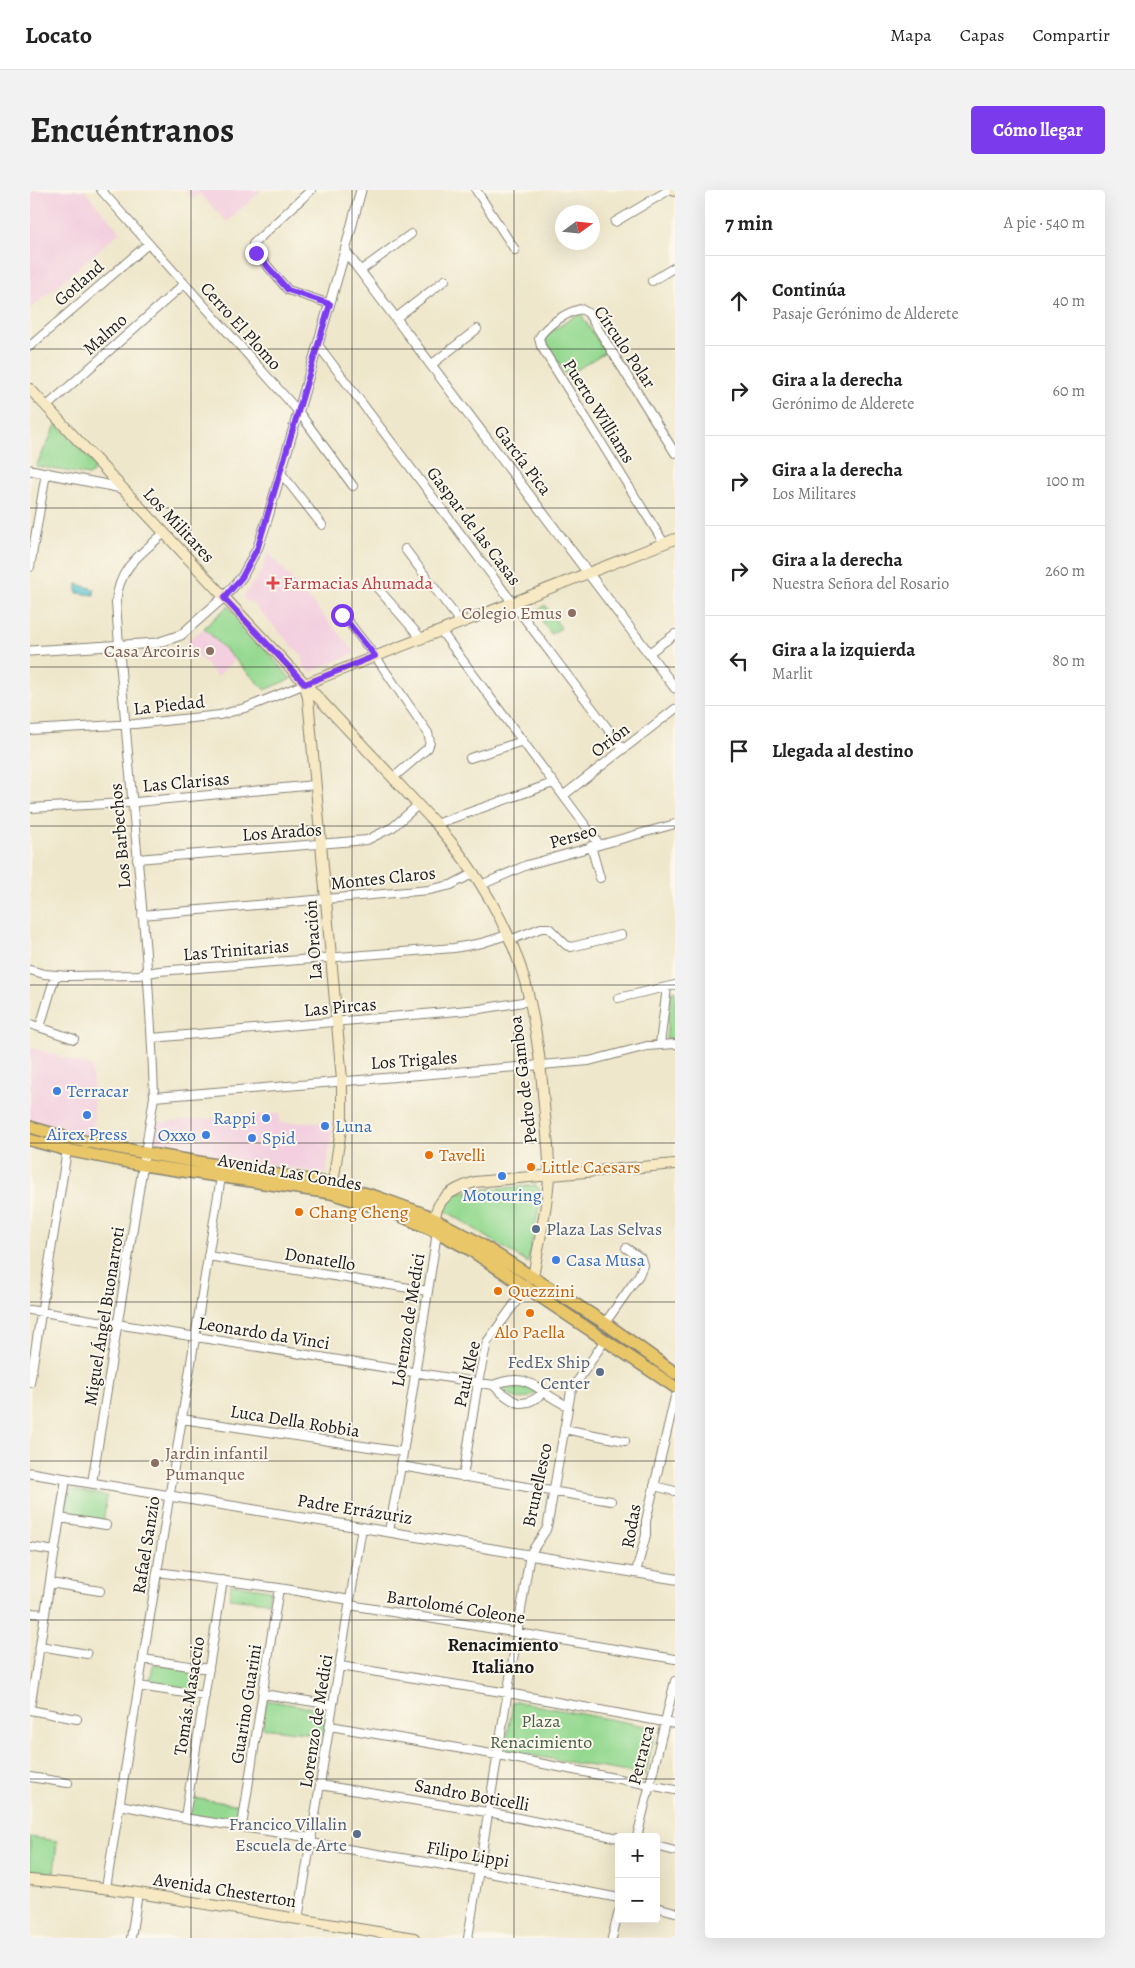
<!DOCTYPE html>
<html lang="es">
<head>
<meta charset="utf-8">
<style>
	body { margin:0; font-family:Alegreya,serif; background:#f2f2f2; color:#222 }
	.controls { position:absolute; right:15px; bottom:15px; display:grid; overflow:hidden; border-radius:5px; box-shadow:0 5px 20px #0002 }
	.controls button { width:45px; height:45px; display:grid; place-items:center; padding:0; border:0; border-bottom:1px solid #e0e0e0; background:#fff; color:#222; font:25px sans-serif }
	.compass { position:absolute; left:525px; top:15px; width:45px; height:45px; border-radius:50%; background:#fff; box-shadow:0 5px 20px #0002; rotate:75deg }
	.stop { position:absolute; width:15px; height:15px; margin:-11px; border:4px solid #7c3aed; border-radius:50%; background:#fff }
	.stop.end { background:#7c3aed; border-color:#fff; box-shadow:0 1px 5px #0008 }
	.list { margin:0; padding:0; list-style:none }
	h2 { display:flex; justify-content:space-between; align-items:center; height:65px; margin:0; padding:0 20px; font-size:21px }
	h2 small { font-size:16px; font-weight:400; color:#767676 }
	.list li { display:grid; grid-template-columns:32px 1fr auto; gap:15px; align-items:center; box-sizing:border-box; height:90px; padding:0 20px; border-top:1px solid #e0e0e0 }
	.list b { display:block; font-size:19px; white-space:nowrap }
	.list p { margin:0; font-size:16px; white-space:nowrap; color:#767676 }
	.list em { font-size:16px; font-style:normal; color:#767676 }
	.icon { flex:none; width:28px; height:28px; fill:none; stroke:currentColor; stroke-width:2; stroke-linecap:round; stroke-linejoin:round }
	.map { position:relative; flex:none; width:645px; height:1748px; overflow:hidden; border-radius:5px }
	header { display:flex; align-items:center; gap:30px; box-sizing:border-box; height:70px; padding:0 25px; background:#fff; border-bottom:1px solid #e0e0e0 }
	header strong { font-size:24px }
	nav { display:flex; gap:28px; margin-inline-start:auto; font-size:18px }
	.intro { display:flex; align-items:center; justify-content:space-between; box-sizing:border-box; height:120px; padding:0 30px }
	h1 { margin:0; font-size:35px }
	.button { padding:12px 22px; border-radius:5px; background:#7c3aed; color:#fff; font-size:18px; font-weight:700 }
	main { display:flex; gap:30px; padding:0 30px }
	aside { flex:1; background:#fff; border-radius:5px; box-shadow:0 5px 20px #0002 }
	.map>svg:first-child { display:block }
	.built { fill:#f3cfdf }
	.green { fill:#95d991; stroke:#587a56 }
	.water { fill:#54c1ca; stroke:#386e73 }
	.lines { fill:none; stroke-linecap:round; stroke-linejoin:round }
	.minor-casing { stroke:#868274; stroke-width:10 }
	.tertiary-casing { stroke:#868274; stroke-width:11 }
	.secondary-casing { stroke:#868274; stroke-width:12 }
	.primary-casing { stroke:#868274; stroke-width:14 }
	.minor { stroke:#fff; stroke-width:8 }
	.tertiary { stroke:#fff; stroke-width:9 }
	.secondary { stroke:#f6e9c3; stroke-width:10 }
	.primary { stroke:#e9c769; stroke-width:11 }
	.route { stroke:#7c3aed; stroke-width:6 }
	.grid { fill:none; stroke:#1c1c1c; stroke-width:1; stroke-opacity:0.55 }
	.health-dot { fill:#e0444e; stroke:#fbf7ec; stroke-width:2 }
	.education-dot { fill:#8d6e63; stroke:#fbf7ec; stroke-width:2 }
	.shop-dot { fill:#3f7fe0; stroke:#fbf7ec; stroke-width:2 }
	.food-dot { fill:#e8710a; stroke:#fbf7ec; stroke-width:2 }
	.service-dot { fill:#5c6f8a; stroke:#fbf7ec; stroke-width:2 }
	.labels { text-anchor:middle; stroke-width:4; stroke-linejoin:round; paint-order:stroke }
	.street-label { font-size:18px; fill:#1c1c1c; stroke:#fbf7ec }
	.health-label { font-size:18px; fill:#be3a42; stroke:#fbf7ec; text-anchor:start }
	.education-label { font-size:18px; fill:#785e54; stroke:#fbf7ec; text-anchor:end }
	.shop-label { font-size:18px; fill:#366cbe; stroke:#fbf7ec; text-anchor:start }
	.food-label { font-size:18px; fill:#c56008; stroke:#fbf7ec; text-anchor:start }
	.service-label { font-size:18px; fill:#4e5e75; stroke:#fbf7ec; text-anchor:end }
	.park-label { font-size:18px; fill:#465e45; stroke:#fbf7ec }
	.neighbourhood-label { font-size:19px; font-weight:bold; fill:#1c1c1c; stroke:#fbf7ec }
</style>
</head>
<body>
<header>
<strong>Locato</strong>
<nav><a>Mapa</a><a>Capas</a><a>Compartir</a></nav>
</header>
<div class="intro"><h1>Encuéntranos</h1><a class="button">Cómo llegar</a></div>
<main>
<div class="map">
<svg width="645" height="1748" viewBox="0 0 645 1748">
	<rect width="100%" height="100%" fill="#fbf7ec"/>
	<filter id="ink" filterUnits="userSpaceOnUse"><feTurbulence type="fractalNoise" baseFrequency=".02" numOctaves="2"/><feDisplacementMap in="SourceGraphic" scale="10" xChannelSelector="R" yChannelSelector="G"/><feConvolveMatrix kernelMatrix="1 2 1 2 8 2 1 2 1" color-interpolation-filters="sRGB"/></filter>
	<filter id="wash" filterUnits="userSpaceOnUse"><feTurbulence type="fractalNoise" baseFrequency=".0096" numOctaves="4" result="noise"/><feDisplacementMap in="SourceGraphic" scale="20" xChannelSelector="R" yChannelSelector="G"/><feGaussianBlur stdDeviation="1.12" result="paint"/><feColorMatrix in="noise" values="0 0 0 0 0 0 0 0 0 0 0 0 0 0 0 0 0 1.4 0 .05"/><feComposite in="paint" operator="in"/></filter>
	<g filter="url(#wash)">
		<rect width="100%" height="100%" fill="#efe7cb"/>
		<path class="built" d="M0,0H54L90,42L0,119Z
			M155,0H232L197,32L169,3L163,9Z
			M238,362L326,463L280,482L273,475L272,466L220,411L217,412L213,407L232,381Z
			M174,438L205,469L187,487L157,452Z
			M0,857L62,877L64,947L27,940L0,930Z
			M250,923L249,933L303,932L296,984L131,957L127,954L125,947L126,933Z"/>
		<path class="green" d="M550,123L575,162L537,186L513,147Z
			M27,233L65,275L62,284L59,285L6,276Z
			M515,415L531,438L521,444L506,422Z
			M198,416L261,489L235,500L174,438Z
			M645,800V847L636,849L641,801Z
			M506,995L512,1003L498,1073L413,1019L417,1008L428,1002Z
			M484,1192H491L507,1202C492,1213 484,1210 471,1198Z
			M39,1299L77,1306L73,1333L35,1327Z
			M201,1394L240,1400L238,1412L199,1408Z
			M123,1474L172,1482L169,1501L120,1493Z
			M236,1510L299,1521L293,1545L232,1538Z
			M483,1511L626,1538L615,1585L475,1561Z
			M162,1608L211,1615L208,1633L159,1625Z
			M0,1647L27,1651L24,1683L0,1681Z"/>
		<path class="water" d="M47,394L64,399V405L47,403Z"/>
	</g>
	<g filter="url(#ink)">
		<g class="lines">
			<g class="minor-casing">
				<path id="minor" d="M71,0L268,221L323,296
					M281,0L223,54V59L258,100L300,114
					M446,0L485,60
					M585,32L639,0
					M330,81L381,44
					M622,91L645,77
					M366,128L415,90
					M288,155L593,559
					M0,156L118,54
					M401,175L447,139
					M16,217L154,94
					M251,283L292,335
					M634,353L511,156L509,148C516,135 537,122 551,119L558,123L645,263
					M375,359L431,433
					M0,377L16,283
					M343,393L391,448
					M313,425L345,466L398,543L400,552L398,558L364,587
					M411,441L569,654
					M619,463L645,444
					M0,540L105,534L190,525L218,517L275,494
					M440,568L493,551
					M534,605L645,519
					M0,618L96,613L285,595
					M406,634L523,593
					M561,656L570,688
					M107,669L337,650L363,637L388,615
					M451,695L497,675L645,634
					M112,725L399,700L421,695L444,683
					M480,750L511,738H519L536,755L541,757L591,745
					M0,780L14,784L38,786L109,785L129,781L424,758L452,753L477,745
					M588,808L645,795
					M0,834L44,849
					M10,837L25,786
					M122,848L450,819L499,811
					M630,854L637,797
					M124,907L559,871L617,856L645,854
					M178,1066L398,1101
					M0,1120L463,1195C502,1180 505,1202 538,1216
					M575,1133L609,1085L613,1075L611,1068L596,1058
					M0,1193L37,960
					M463,1195C482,1212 492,1222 514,1202
					M152,1229L373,1262
					M534,1239L595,1251
					M371,1276L581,1311
					M433,1287L448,1192L457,1152L496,1098
					M62,1293L124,907C119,741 96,577 86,411C90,376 110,365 134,343
					M624,1296L645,1301
					M30,1328L76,1335
					M359,1341L371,1276L406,1049L405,1041
					M0,1357L25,1361
					M127,1382L249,1398L320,1410
					M606,1382L616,1345V1331L645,1207
					M20,1393L70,1401
					M320,1415L645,1469
					M0,1423L15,1424
					M10,1456L57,1464
					M113,1469L179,1479
					M310,1476L478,1503L645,1534
					M109,1496L175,1506
					M233,1504L303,1515
					M0,1519L36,1289
					M0,1520L47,1529
					M300,1536L473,1566L645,1600
					M0,1587L38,1593
					M290,1595L463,1623L589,1648
					M90,1615L160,1629L282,1648
					M155,1627L193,1390
					M212,1636L249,1398
					M607,1647L645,1491
					M281,1653L444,1680L589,1708
					M626,1656L645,1661
					M76,1698L191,987
					M626,1717L645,1722
					M268,1729L332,1337
					M101,1748L108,1703
					M438,1748L500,1364L516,1340L518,1333L541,1201L575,1150
					M582,1748L589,1721"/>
			</g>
			<g class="tertiary-casing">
				<path id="tertiary" d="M315,61L645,498
					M0,280L92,298
					M0,461L127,453L151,445L194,407L212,387L228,357L237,330L315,61L331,0
					M0,1283L645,1389"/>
			</g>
			<g class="secondary-casing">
				<path id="secondary" d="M644,0L645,1
					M0,199L406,634C446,680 480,736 496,795C506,834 511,874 514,915C516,938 520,963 519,987C517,1021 508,1055 503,1088
					M275,494L645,349
					M275,495L278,508L312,890V932L302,1000
					M405,1035C403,1009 423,999 445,992L645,974
					M0,1690L45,1694L108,1703L384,1748"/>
			</g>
			<g class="primary-casing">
				<path id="primary" d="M0,937L38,948L126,965L303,994L347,1007L394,1024L442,1049L575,1133L645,1183
					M0,950L37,960L113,975L301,1003L367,1024L405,1041L439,1059L645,1197"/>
			</g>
			<use href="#minor" class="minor"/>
			<use href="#tertiary" class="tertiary"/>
			<use href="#secondary" class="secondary"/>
			<use href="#primary" class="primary"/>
		</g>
	</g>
	<g class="lines" filter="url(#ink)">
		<path class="route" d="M226,63L258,100L300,114L228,357L212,387L194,408L275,494L345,466L312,425"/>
	</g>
	<path class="grid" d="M161,0V1748M322,0V1748M484,0V1748M0,159H645M0,318H645M0,477H645M0,636H645M0,795H645M0,953H645M0,1112H645M0,1271H645M0,1430H645M0,1589H645"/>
	<path class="health-dot" d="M240.5 385.5h5v5h5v5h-5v5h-5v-5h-5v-5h5z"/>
	<g class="education-dot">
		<circle cx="542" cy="423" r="5"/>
		<circle cx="180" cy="461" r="5"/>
		<circle cx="125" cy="1273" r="5"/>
	</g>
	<g class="shop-dot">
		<circle cx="27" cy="901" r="5"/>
		<circle cx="57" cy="925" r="5"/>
		<circle cx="236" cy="928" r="5"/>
		<circle cx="295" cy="936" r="5"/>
		<circle cx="176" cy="945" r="5"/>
		<circle cx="222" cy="948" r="5"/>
		<circle cx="472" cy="986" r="5"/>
		<circle cx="526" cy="1070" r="5"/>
	</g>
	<g class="food-dot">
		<circle cx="399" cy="965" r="5"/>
		<circle cx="501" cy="977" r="5"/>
		<circle cx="269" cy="1022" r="5"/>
		<circle cx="468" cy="1101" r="5"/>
		<circle cx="500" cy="1123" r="5"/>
	</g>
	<g class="service-dot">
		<circle cx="506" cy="1039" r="5"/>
		<circle cx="570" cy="1182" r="5"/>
		<circle cx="327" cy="1644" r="5"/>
	</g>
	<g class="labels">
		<g class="street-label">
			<text transform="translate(49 93) rotate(-41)" y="6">Gotland</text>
			<text transform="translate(211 136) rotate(48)" y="6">Cerro El Plomo</text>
			<text transform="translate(75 144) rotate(-42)" y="6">Malmo</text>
			<text transform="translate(595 157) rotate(56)" y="6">Círculo Polar</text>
			<text transform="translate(569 221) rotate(58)" y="6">Puerto Williams</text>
			<text transform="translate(493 270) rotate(53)" y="6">García Pica</text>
			<text transform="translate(149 335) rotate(47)" y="6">Los Militares</text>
			<text transform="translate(444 336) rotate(53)" y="6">Gaspar de las Casas</text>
			<text transform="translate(139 515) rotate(-6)" y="6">La Piedad</text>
			<text transform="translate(580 550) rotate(-38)" y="6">Orión</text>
			<text transform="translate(156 592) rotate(-5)" y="6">Las Clarisas</text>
			<text transform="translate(252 642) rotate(-4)" y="6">Los Arados</text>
			<text transform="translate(90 646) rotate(-95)" y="6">Los Barbechos</text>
			<text transform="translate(543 646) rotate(-16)" y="6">Perseo</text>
			<text transform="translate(353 688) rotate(-6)" y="6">Montes Claros</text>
			<text transform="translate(283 750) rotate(-94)" y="6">La Oración</text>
			<text transform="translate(206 760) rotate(-5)" y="6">Las Trinitarias</text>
			<text transform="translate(310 817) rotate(-5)" y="6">Las Pircas</text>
			<text transform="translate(384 870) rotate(-4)" y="6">Los Trigales</text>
			<text transform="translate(493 890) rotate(-97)" y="6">Pedro de Gamboa</text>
			<text transform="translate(260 982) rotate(10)" y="6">Avenida Las Condes</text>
			<text transform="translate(290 1069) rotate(9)" y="6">Donatello</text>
			<text transform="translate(74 1126) rotate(-81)" y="6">Miguel Ángel Buonarroti</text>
			<text transform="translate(378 1130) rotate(-81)" y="6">Lorenzo de Medici</text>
			<text transform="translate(234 1143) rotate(9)" y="6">Leonardo da Vinci</text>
			<text transform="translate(437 1184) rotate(-77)" y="6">Paul Klee</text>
			<text transform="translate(265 1231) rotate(9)" y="6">Luca Della Robbia</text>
			<text transform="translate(507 1295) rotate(-78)" y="6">Brunellesco</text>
			<text transform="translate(325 1319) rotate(9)" y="6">Padre Errázuriz</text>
			<text transform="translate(601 1336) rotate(-80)" y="6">Rodas</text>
			<text transform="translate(116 1355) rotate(-81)" y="6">Rafael Sanzio</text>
			<text transform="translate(426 1417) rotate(9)" y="6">Bartolomé Coleone</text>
			<text transform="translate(159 1506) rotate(-81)" y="6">Tomás Masaccio</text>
			<text transform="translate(216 1514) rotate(-81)" y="6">Guarino Guarini</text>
			<text transform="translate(286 1531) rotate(-81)" y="6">Lorenzo de Medici</text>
			<text transform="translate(611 1565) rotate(-76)" y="6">Petrarca</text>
			<text transform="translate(442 1605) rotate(10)" y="6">Sandro Boticelli</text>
			<text transform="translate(438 1664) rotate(10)" y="6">Filipo Lippi</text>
			<text transform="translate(195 1700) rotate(9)" y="6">Avenida Chesterton</text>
		</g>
		<g class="health-label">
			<text x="253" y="399">Farmacias Ahumada</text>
		</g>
		<g class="education-label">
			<text x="532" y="429">Colegio Emus</text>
			<text x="170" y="467">Casa Arcoiris</text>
			<text x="135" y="1269" text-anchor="start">Jardin infantil<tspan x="135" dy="21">Pumanque</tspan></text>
		</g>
		<g class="shop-label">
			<text x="37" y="907">Terracar</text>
			<text x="226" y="934" text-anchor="end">Rappi</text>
			<text x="305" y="942">Luna</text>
			<text x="57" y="950" text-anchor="middle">Airex Press</text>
			<text x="166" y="951" text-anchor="end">Oxxo</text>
			<text x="232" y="954">Spid</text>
			<text x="472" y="1011" text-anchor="middle">Motouring</text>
			<text x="536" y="1076">Casa Musa</text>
		</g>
		<g class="food-label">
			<text x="409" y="971">Tavelli</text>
			<text x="511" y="983">Little Caesars</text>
			<text x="279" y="1028">Chang Cheng</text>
			<text x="478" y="1107">Quezzini</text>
			<text x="500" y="1148" text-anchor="middle">Alo Paella</text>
		</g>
		<g class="service-label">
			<text x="516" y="1045" text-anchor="start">Plaza Las Selvas</text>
			<text x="560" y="1178">FedEx Ship<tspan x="560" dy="21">Center</tspan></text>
			<text x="317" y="1640">Francico Villalin<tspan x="317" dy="21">Escuela de Arte</tspan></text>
		</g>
		<g class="park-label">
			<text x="511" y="1537">Plaza<tspan x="511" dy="21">Renacimiento</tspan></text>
		</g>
		<g class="neighbourhood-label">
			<text x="473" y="1461">Renacimiento<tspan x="473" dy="22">Italiano</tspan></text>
		</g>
	</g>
</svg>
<div class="controls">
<button>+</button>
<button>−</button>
</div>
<svg class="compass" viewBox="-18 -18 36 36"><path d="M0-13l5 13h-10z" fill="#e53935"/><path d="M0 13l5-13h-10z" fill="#767676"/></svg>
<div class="stop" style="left:312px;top:425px"></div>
<div class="stop end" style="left:226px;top:63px"></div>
</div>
<aside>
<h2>7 min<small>A pie · 540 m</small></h2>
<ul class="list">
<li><svg class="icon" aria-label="ahead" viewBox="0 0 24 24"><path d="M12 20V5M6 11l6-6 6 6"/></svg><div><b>Continúa</b><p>Pasaje Gerónimo de Alderete</p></div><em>40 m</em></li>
<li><svg class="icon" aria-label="right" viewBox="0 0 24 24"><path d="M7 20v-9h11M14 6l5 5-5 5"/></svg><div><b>Gira a la derecha</b><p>Gerónimo de Alderete</p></div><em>60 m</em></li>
<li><svg class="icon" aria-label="right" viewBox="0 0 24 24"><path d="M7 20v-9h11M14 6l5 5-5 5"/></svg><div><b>Gira a la derecha</b><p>Los Militares</p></div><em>100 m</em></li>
<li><svg class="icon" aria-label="right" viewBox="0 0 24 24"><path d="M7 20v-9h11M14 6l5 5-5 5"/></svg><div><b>Gira a la derecha</b><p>Nuestra Señora del Rosario</p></div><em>260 m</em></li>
<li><svg class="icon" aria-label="left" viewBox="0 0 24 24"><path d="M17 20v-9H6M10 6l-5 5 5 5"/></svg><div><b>Gira a la izquierda</b><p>Marlit</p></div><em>80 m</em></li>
<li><svg class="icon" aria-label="arrive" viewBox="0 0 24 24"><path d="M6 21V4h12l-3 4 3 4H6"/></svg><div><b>Llegada al destino</b></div></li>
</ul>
</aside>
</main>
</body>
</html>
